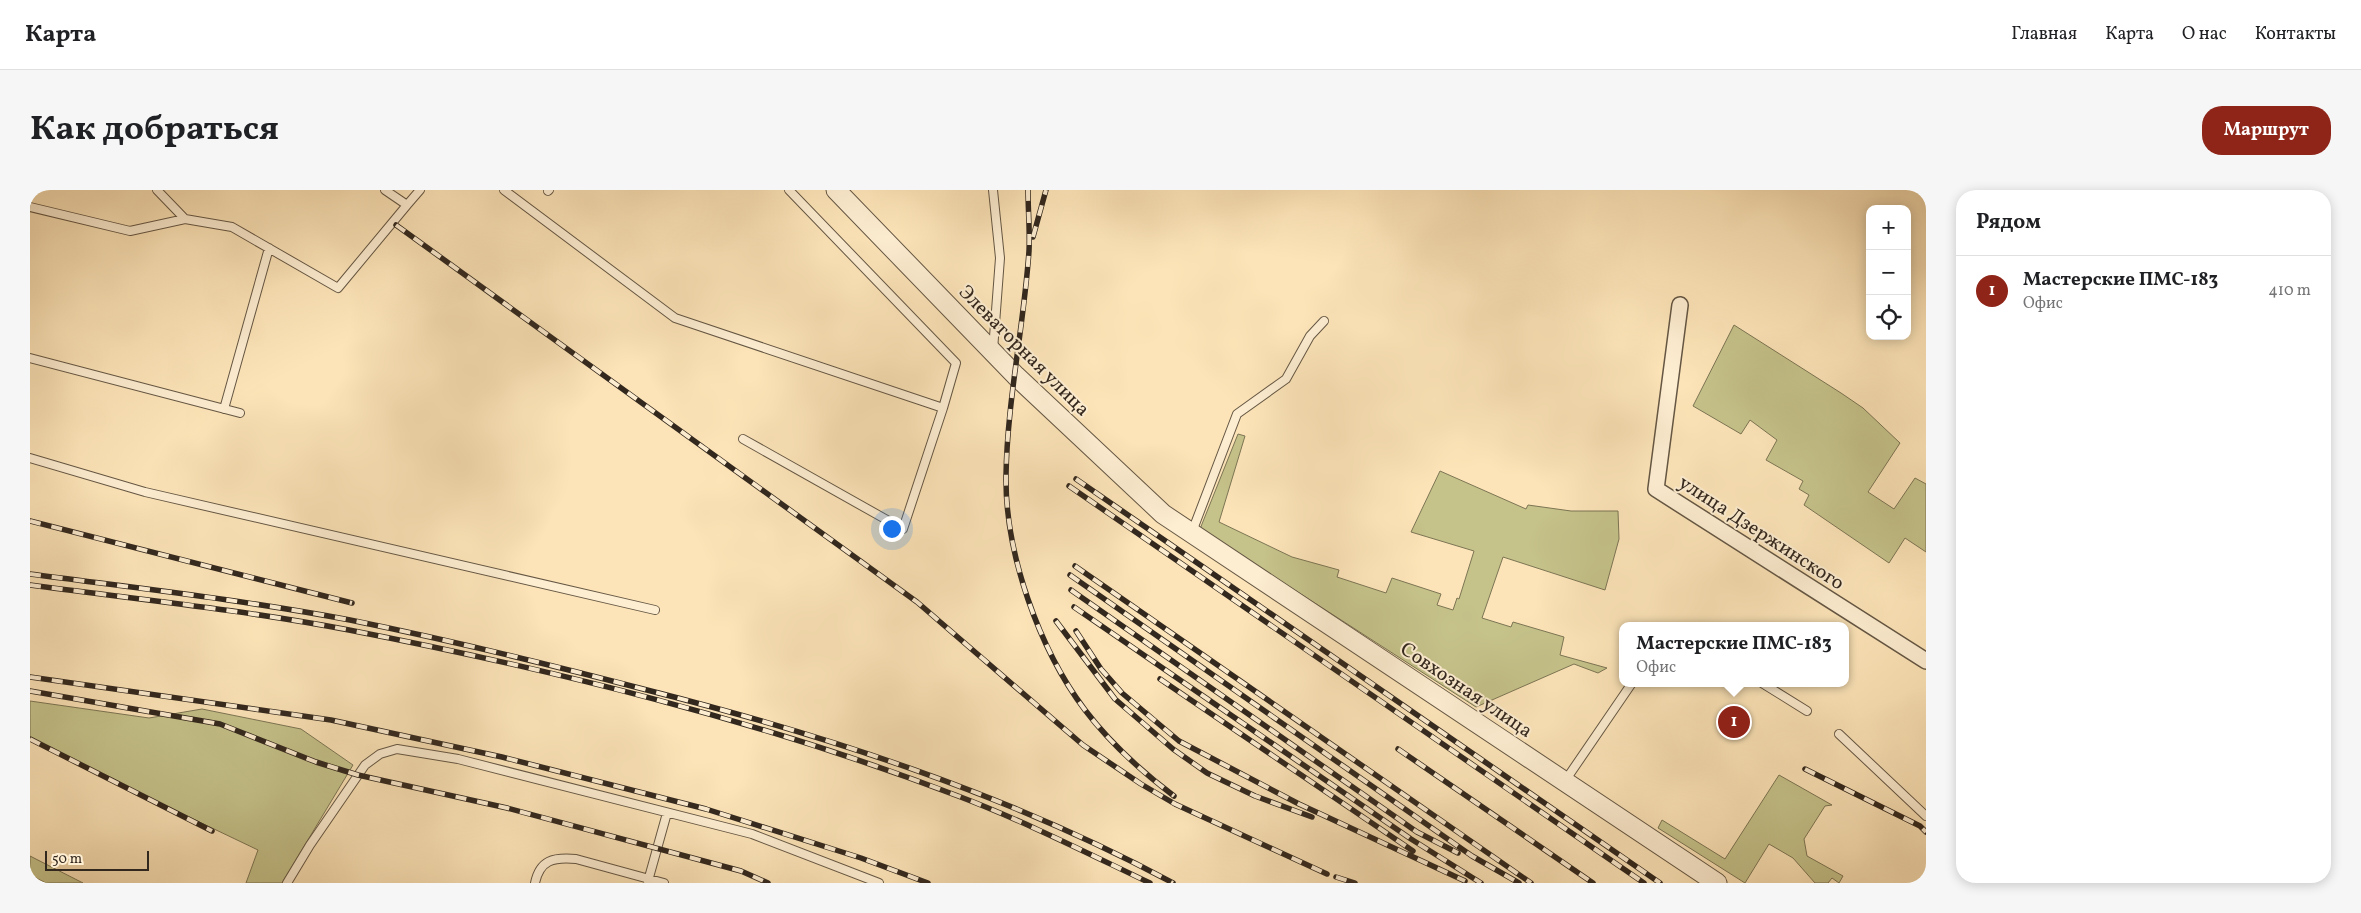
<!DOCTYPE html>
<html lang="ru">
<head>
<meta charset="utf-8">
<style>
	body { margin:0; font-family:Vollkorn,serif; background:#f6f6f6; color:#202124 }
	.controls { position:absolute; right:15px; top:15px; display:grid; overflow:hidden; border-radius:10px; box-shadow:0 2px 12px #0003 }
	.controls button { width:45px; height:45px; display:grid; place-items:center; padding:0; border:0; border-bottom:1px solid #e0e0e0; background:#fff; color:#202124; font:25px sans-serif }
	.scale { position:absolute; left:15px; bottom:12px; width:104px; box-sizing:border-box; padding-left:5px; border:2px solid #33281e; border-top:0; font-size:14px; line-height:18px; white-space:nowrap; color:#33281e; -webkit-text-stroke:4px #fdedd1; paint-order:stroke }
	.you { position:absolute; left:861px; top:338px; width:18px; height:18px; margin:-12px; border:4px solid #fff; border-radius:50%; background:#1a73e8; box-shadow:0 0 0 8px #1a73e833 }
	.badge { display:grid; place-items:center; width:32px; height:32px; border-radius:50%; background:#8f2418; color:#fff; font-size:16px; font-weight:700 }
	.pin { position:absolute; translate:-50% -50%; border:2px solid #fff; box-shadow:0 1px 5px #0006 }
	.popup { position:absolute; left:1589px; top:432px; width:230px; height:65px; box-sizing:border-box; display:grid; place-content:center; border-radius:10px; background:#fff; filter:drop-shadow(0 1px 4px #0005); font-size:16px; white-space:nowrap; color:#757577 }
	.popup b { font-size:19px; color:#202124 }
	.popup::after { content:''; position:absolute; left:50%; top:100%; margin-left:-10px; border:10px solid transparent; border-top-color:#fff }
	.list { margin:0; padding:0; list-style:none }
	h2 { display:flex; justify-content:space-between; align-items:center; height:65px; margin:0; padding:0 20px; font-size:21px }
	h2 small { font-size:16px; font-weight:400; color:#757577 }
	.list li { display:grid; grid-template-columns:32px 1fr auto; gap:15px; align-items:center; box-sizing:border-box; height:70px; padding:0 20px; border-top:1px solid #e0e0e0 }
	.list b { display:block; font-size:19px; white-space:nowrap }
	.list p { margin:0; font-size:16px; white-space:nowrap; color:#757577 }
	.list em { font-size:16px; font-style:normal; color:#757577 }
	.icon { flex:none; width:28px; height:28px; fill:none; stroke:currentColor; stroke-width:2; stroke-linecap:round; stroke-linejoin:round }
	.map { position:relative; flex:none; width:1896px; height:693px; overflow:hidden; border-radius:20px }
	header { display:flex; align-items:center; gap:30px; box-sizing:border-box; height:70px; padding:0 25px; background:#fff; border-bottom:1px solid #e0e0e0 }
	header strong { font-size:24px }
	nav { display:flex; gap:28px; margin-inline-start:auto; font-size:18px }
	.intro { display:flex; align-items:center; justify-content:space-between; box-sizing:border-box; height:120px; padding:0 30px }
	h1 { margin:0; font-size:35px }
	.button { padding:12px 22px; border-radius:20px; background:#8f2418; color:#fff; font-size:18px; font-weight:700 }
	main { display:flex; gap:30px; padding:0 30px }
	aside { flex:1; background:#fff; border-radius:20px; box-shadow:0 2px 12px #0003 }
	.map>svg:first-child { display:block }
	.green { fill:#c5c28a; stroke:#7c7554 }
	.lines { fill:none; stroke-linecap:round; stroke-linejoin:round }
	.service-casing { stroke:#655744; stroke-width:10 }
	.minor-casing { stroke:#655744; stroke-width:18 }
	.tertiary-casing { stroke:#655744; stroke-width:21 }
	.service { stroke:#fdedd1; stroke-width:8 }
	.minor { stroke:#fdedd1; stroke-width:15 }
	.tertiary { stroke:#fdedd1; stroke-width:19 }
	.rail-casing { stroke:#33281e; stroke-width:5.5 }
	.rail { stroke:#fdedd1; stroke-width:4; stroke-dasharray:11; stroke-linecap:butt }
	.labels { text-anchor:middle; stroke-width:4; stroke-linejoin:round; paint-order:stroke }
	.street-label { font-size:20px; fill:#33281e; stroke:#fdedd1 }
</style>
</head>
<body>
<header>
<strong>Карта</strong>
<nav><a>Главная</a><a>Карта</a><a>О нас</a><a>Контакты</a></nav>
</header>
<div class="intro"><h1>Как добраться</h1><a class="button">Маршрут</a></div>
<main>
<div class="map">
<svg width="1896" height="693" viewBox="0 0 1896 693">
	<rect width="100%" height="100%" fill="#fce4b8"/>
	<filter id="stains"><feTurbulence type="fractalNoise" baseFrequency=".004" numOctaves="4"/><feColorMatrix values="0 0 0 0 .2 0 0 0 0 .09 0 0 0 0 .02 0 0 0 .5 -.17"/></filter>
	<radialGradient id="worn" r=".72"><stop offset=".6" stop-color="#630" stop-opacity="0"/><stop offset="1" stop-color="#630" stop-opacity=".3"/></radialGradient>
	<path class="green" d="M1704,135L1811,203L1833,218L1870,253L1838,302L1864,319L1885,288L1896,294V362L1875,348L1859,373L1774,315L1779,305L1769,299L1773,291L1736,270L1747,250L1720,230L1711,244L1663,216Z
		M1208,244L1215,246L1189,332L1262,367L1309,380L1307,387L1356,403L1362,388L1411,404L1407,415L1423,420L1427,408L1429,409L1444,361L1381,342L1410,281L1496,319L1498,315L1541,321H1588L1589,349L1575,400L1473,367L1452,428L1481,437L1483,432L1534,447L1530,465L1577,478L1568,483L1544,474L1446,517L1170,339Z
		M0,511L119,528L172,519L271,539L323,575L252,693H216L228,660L0,551Z
		M1749,585L1802,615L1795,616L1774,649L1777,666L1813,686L1809,693L1802,688L1798,693H1785L1763,668L1739,654L1715,693L1628,638L1632,630L1695,669Z
		M0,666L53,693H16L0,685Z"/>
	<g class="lines">
		<g class="service-casing">
			<path id="service" d="M127,0L155,29
				M474,0L645,128L913,218L926,173L759,0
				M518,1L519,0
				M377,15L390,0
				M0,17L100,41L155,29L202,37L308,98L377,15L355,0
				M963,160L970,68L963,0
				M0,168L210,223
				M194,219L239,58
				M713,249L873,339L913,218
				M0,268L115,302L625,420
				M1162,342L1207,224L1256,189L1280,146L1294,131
				M1732,493L1777,521
				M1809,544L1896,626
				M1535,591L1602,493
				M618,691L637,623
				M257,693L280,655L335,575L350,564L367,559L428,569L722,644L849,693
				M505,693C510,670 523,667 546,669L634,693"/>
		</g>
		<g class="minor-casing">
			<path id="minor" d="M1650,115L1626,299L1896,471"/>
		</g>
		<g class="tertiary-casing">
			<path id="tertiary" d="M806,0L986,186L1133,324L1687,693"/>
		</g>
		<use href="#service" class="service"/>
		<use href="#minor" class="minor"/>
		<use href="#tertiary" class="tertiary"/>
		<g class="rail-casing">
			<path id="rail" d="M998,0C998,20 1000,41 999,61C994,135 977,212 976,286C975,363 1009,459 1055,520C1080,553 1111,581 1144,606
				M366,35L887,412L1053,555L1111,594L1145,614L1297,684
				M1003,47L1016,0
				M1046,289L1630,693
				M1039,296L1614,693
				M0,331L322,413
				M1045,376L1501,693
				M0,384C106,398 214,410 320,430C419,450 518,474 617,500C798,546 978,604 1143,693
				M1040,385L1442,666L1489,693
				M0,395C106,409 214,420 319,440C525,480 732,531 928,606C994,631 1057,663 1120,693
				M1041,400L1387,642L1428,663
				M1044,417L1381,649L1451,693
				M1026,431L1085,509L1143,559L1177,583L1225,606L1282,627
				M1046,441L1071,479L1092,503L1149,551L1269,614L1435,691
				M0,487L301,530L472,567L676,619L831,668L898,693
				M1130,489L1383,661
				M0,501L190,534L286,572L328,585L477,618L711,681L738,693
				M0,549L182,641
				M1368,559L1563,693
				M1775,579L1890,636L1896,642
				M1306,687L1325,693"/>
		</g>
		<use href="#rail" class="rail"/>
	</g>
	<g class="labels">
		<g class="street-label">
			<text transform="translate(995 160) rotate(45)" y="7">Элеваторная улица</text>
			<text transform="translate(1732 342) rotate(33)" y="7">улица Дзержинского</text>
			<text transform="translate(1437 499) rotate(34)" y="7">Совхозная улица</text>
		</g>
	</g>
	<rect width="100%" height="100%" filter="url(#stains)"/>
	<rect width="100%" height="100%" fill="url(#worn)"/>
</svg>
<div class="controls">
<button>+</button>
<button>−</button>
<button><svg class="icon" aria-label="locate" viewBox="0 0 24 24"><circle cx="12" cy="12" r="6"/><path d="M12 2v4M12 18v4M2 12h4M18 12h4"/></svg></button>
</div>
<div class="scale">50 m</div>
<div class="you"></div>
<div class="pin badge" style="left:1704px;top:532px">1</div>
<div class="popup"><b>Мастерские ПМС-183</b>Офис</div>
</div>
<aside>
<h2>Рядом<small></small></h2>
<ul class="list">
<li><span class="badge">1</span><div><b>Мастерские ПМС-183</b><p>Офис</p></div><em>410 m</em></li>
</ul>
</aside>
</main>
</body>
</html>
